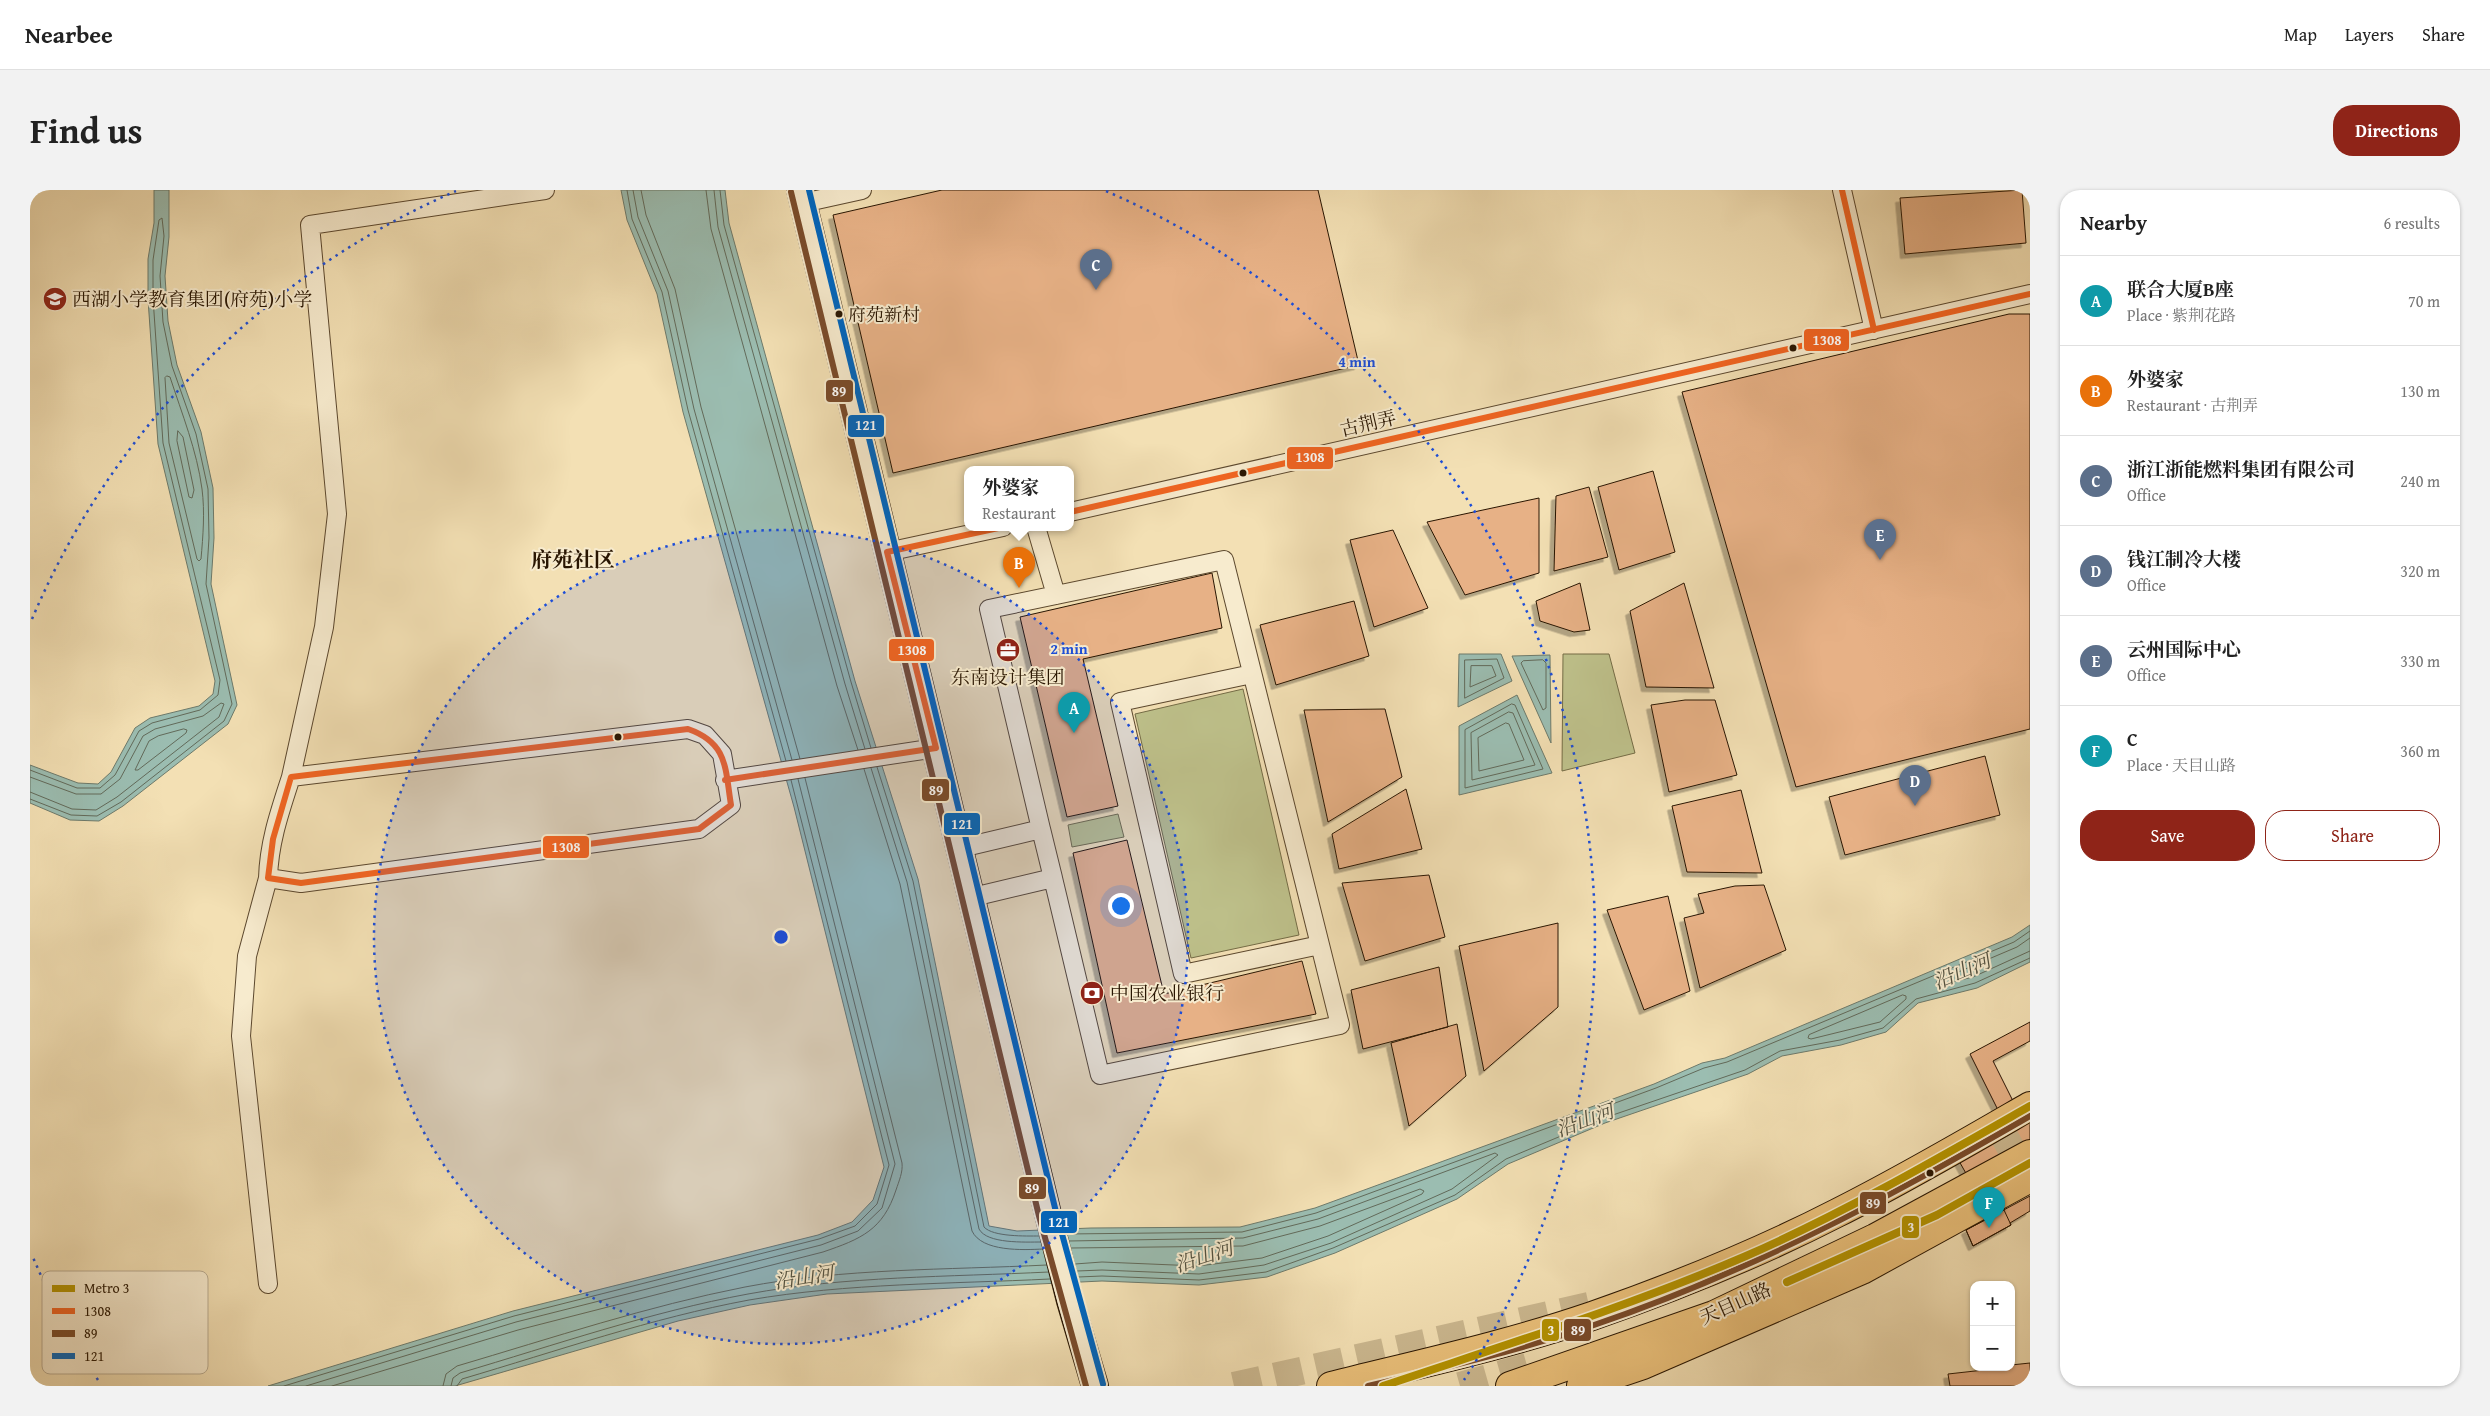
<!DOCTYPE html>
<html lang="en">
<head>
<meta charset="utf-8">
<style>
	body { margin:0; font-family:"Gentium Book Plus","Noto Serif SC",serif; background:#f2f2f2; color:#222 }
	.controls { position:absolute; right:15px; bottom:15px; display:grid; overflow:hidden; border-radius:10px; box-shadow:0 1px 4px #0004 }
	.controls button { width:45px; height:45px; display:grid; place-items:center; padding:0; border:0; border-bottom:1px solid #e0e0e0; background:#fff; color:#222; font:25px sans-serif }
	.you { position:absolute; left:1090px; top:715px; width:18px; height:18px; margin:-12px; border:4px solid #fff; border-radius:50%; background:#1a73e8; box-shadow:0 0 0 8px #1a73e833 }
	.badge { display:grid; place-items:center; width:32px; height:32px; border-radius:50%; background:#8f2418; color:#fff; font-size:16px; font-weight:700 }
	.pin { position:absolute; translate:-50% -41px; filter:drop-shadow(0 1px 2px #0008) }
	.pin::after { content:''; position:absolute; top:26px; width:18px; height:15px; background:inherit; clip-path:polygon(0 0,100% 0,50% 100%) }
	.popup { position:absolute; left:934px; top:276px; width:110px; height:65px; box-sizing:border-box; display:grid; place-content:center; border-radius:10px; background:#fff; filter:drop-shadow(0 1px 4px #0005); font-size:16px; white-space:nowrap; color:#767676 }
	.popup b { font-size:19px; color:#222 }
	.popup::after { content:''; position:absolute; left:50%; top:100%; margin-left:-10px; border:10px solid transparent; border-top-color:#fff }
	.list { margin:0; padding:0; list-style:none }
	h2 { display:flex; justify-content:space-between; align-items:center; height:65px; margin:0; padding:0 20px; font-size:21px }
	h2 small { font-size:16px; font-weight:400; color:#767676 }
	.list li { display:grid; grid-template-columns:32px 1fr auto; gap:15px; align-items:center; box-sizing:border-box; height:90px; padding:0 20px; border-top:1px solid #e0e0e0 }
	.list b { display:block; font-size:19px; white-space:nowrap }
	.list p { margin:0; font-size:16px; white-space:nowrap; color:#767676 }
	.list em { font-size:16px; font-style:normal; color:#767676 }
	.actions { display:flex; gap:10px; padding:15px 20px }
	.actions a { flex:1; padding:11px 0; border:1px solid #8f2418; border-radius:20px; text-align:center; font-size:18px; color:#8f2418 }
	.actions .main { background:#8f2418; color:#fff }
	.map { position:relative; flex:none; width:2000px; height:1196px; overflow:hidden; border-radius:20px }
	header { display:flex; align-items:center; gap:30px; box-sizing:border-box; height:70px; padding:0 25px; background:#fff; border-bottom:1px solid #e0e0e0 }
	header strong { font-size:24px }
	nav { display:flex; gap:28px; margin-inline-start:auto; font-size:18px }
	.intro { display:flex; align-items:center; justify-content:space-between; box-sizing:border-box; height:120px; padding:0 30px }
	h1 { margin:0; font-size:35px }
	.button { padding:12px 22px; border-radius:20px; background:#8f2418; color:#fff; font-size:18px; font-weight:700 }
	main { display:flex; gap:30px; padding:0 30px }
	aside { flex:1; background:#fff; border-radius:20px; box-shadow:0 1px 4px #0004 }
	.map>svg:first-child { display:block }
	.green { fill:#bec18b; stroke:#746c46 }
	.water { fill:#9bbdb1; stroke:#6d7a6b }
	.lines { fill:none; stroke-linecap:round; stroke-linejoin:round }
	.shore { stroke:#626a5a; stroke-width:1 }
	.building { fill:#e7b186; stroke:#291602; filter:url(#shadow) }
	.highway-tunnel { stroke:#cbb890; stroke-width:28; stroke-dasharray:28 14; stroke-linecap:butt }
	.street-casing { stroke:#5c482e; stroke-width:20 }
	.secondary-casing { stroke:#291602; stroke-width:28 }
	.primary-casing { stroke:#291602; stroke-width:30 }
	.street { stroke:#f7ebce; stroke-width:18 }
	.secondary { stroke:#f7ebce; stroke-width:25 }
	.primary { stroke:#eac07a; stroke-width:28 }
	.bus-1-casing { stroke:#f7ebce; stroke-width:10 }
	.bus-2-casing { stroke:#f7ebce; stroke-width:10 }
	.bus-3-casing { stroke:#f7ebce; stroke-width:10 }
	.bus-1 { stroke:#f26522; stroke-width:6 }
	.bus-2 { stroke:#7a4b2a; stroke-width:6 }
	.bus-3 { stroke:#0065bd; stroke-width:6 }
	.metro-1-casing { stroke:#f7ebce; stroke-width:11 }
	.metro-1 { stroke:#b49301; stroke-width:8 }
	.ring { fill:none; stroke:#1d4ed8; stroke-width:2.5; stroke-dasharray:2.5 5 }
	.bus-dot { fill:#291602; stroke:#f7ebce; stroke-width:2 }
	.labels { text-anchor:middle; stroke-width:4; stroke-linejoin:round; paint-order:stroke }
	.bus-label { font-size:18px; fill:#291602; stroke:#f7ebce; text-anchor:start }
	.poi-label { font-size:19px; fill:#291602; stroke:#f7ebce; text-anchor:start }
	.street-label { font-size:19px; fill:#291602; stroke:#f7ebce }
	.water-label { font-size:20px; font-style:italic; fill:#51503f; stroke:#f7ebce }
	.quarter-label { font-size:21px; font-weight:bold; fill:#291602; stroke:#f7ebce }
	.key { fill:#f7ebce; stroke:#b9ab91; stroke-width:1 }
	.key-label { font-size:14px; fill:#291602 }
	.centre { fill:#1d4ed8; stroke:#f7ebce; stroke-width:2.5 }
	.ring-label { font-size:15px; text-anchor:middle; font-weight:bold; fill:#1d4ed8; stroke:#f7ebce; stroke-width:4; stroke-linejoin:round; paint-order:stroke }
	.line-badge { stroke:#f7ebce; stroke-width:2 }
	.badge-label { font-size:14px; text-anchor:middle; font-weight:bold; fill:#fff }
</style>
</head>
<body>
<header>
<strong>Nearbee</strong>
<nav><a>Map</a><a>Layers</a><a>Share</a></nav>
</header>
<div class="intro"><h1>Find us</h1><a class="button">Directions</a></div>
<main>
<div class="map">
<svg width="2000" height="1196" viewBox="0 0 2000 1196">
	<defs>
		<filter id="shadow"><feDropShadow dx="-4.5" dy="4.5" stdDeviation="0" flood-color="#0004"/></filter>
	</defs>
	<rect width="100%" height="100%" fill="#f3e0b4"/>
	<filter id="stains"><feTurbulence type="fractalNoise" baseFrequency=".004" numOctaves="4"/><feColorMatrix values="0 0 0 0 .2 0 0 0 0 .09 0 0 0 0 .02 0 0 0 .5 -.17"/></filter>
	<radialGradient id="worn" r=".72"><stop offset=".6" stop-color="#630" stop-opacity="0"/><stop offset="1" stop-color="#630" stop-opacity=".3"/></radialGradient>
	<path class="green" d="M1533,464H1579L1605,563L1532,581Z
		M1213,499L1269,745L1161,768L1105,524Z
		M1088,624L1094,647L1042,657L1038,635Z"/>
	<path class="water" d="M124,0H139V47L135,86L138,131L147,175L171,242L183,298L184,348L181,394L207,515L198,534L93,616L69,631L40,630L0,613V575L48,593L68,594L81,582L105,538L120,528L169,516L183,504L185,491L128,254L118,109V69L124,33Z
		M591,0H695L699,33L825,491L888,689L959,1036L987,1041L1061,1038L1210,1037L1285,1018L1624,894L1672,873L1695,868L1982,747L2000,735V772L1947,798L1888,813L1856,842L1811,855L1752,866L1718,884L1575,933L1478,974L1427,1009L1305,1063L1237,1087L1169,1095L1072,1091L797,1104L720,1115L648,1131L425,1196H238L483,1121L788,1045L822,1032L843,1010L854,977L764,617L653,222L627,104L597,30Z
		M1429,464H1471L1482,491L1428,517Z
		M1520,465L1521,553L1482,466Z
		M1487,505L1522,583L1429,605V536Z"/>
	<g class="lines">
		<path class="shore" d="M597,0L602,29L632,102L658,220L756,571
			M603,0L608,27L638,101L664,219L762,570
			M611,0L616,25L645,99L671,217L770,569
			M676,0L681,39L807,496L828,560
			M684,0L688,37L815,494L835,559
			M690,0L694,35L821,492L841,558
			M137,186L140,187C152,224 167,261 172,299C175,322 173,346 171,369L169,371L167,369L139,253L135,188Z
			M148,241L153,247L164,300L162,308L159,307L147,251Z
			M1435,470L1467,469L1474,488L1435,508Z
			M1513,470L1516,473V518L1513,520L1491,473L1493,471Z
			M1462,476L1466,486L1440,497L1441,476Z
			M1482,514L1485,515L1513,579L1435,598V540Z
			M1479,522L1483,523L1505,575L1442,590L1441,543Z
			M1476,533L1479,534L1494,570L1449,581L1448,548Z
			M154,539L157,540L156,543L108,580H105L119,551L128,546Z
			M847,577L883,691L954,1037C963,1047 996,1046 1009,1046
			M841,578L877,692L949,1039C957,1054 995,1052 1011,1052
			M834,579L870,694L942,1041C952,1062 993,1060 1013,1059
			M0,580L47,598H70L85,585L109,541L122,533L170,520L188,505L190,490L133,253L123,108V70L129,30L132,28L134,46L130,86L133,132L142,176L166,244L178,299L179,348L176,394L202,514L194,531L91,612L67,626L41,625L0,609
			M0,587L46,604H71L90,589L113,546L125,539L173,526L191,513L194,514L189,527L87,607L66,620L42,619L0,602
			M2000,748L1987,757L1907,791L1906,794L1909,795L1943,787L2000,761
			M1873,805L1876,806V809L1850,832L1781,849L1778,848L1779,845Z
			M1037,1044L1212,1042L1286,1023L1626,898L1674,878L1697,872L1984,752L2000,741
			M1039,1051L1213,1048L1288,1029L1465,963L1468,965L1422,999L1301,1053L1234,1075L1169,1084L1072,1080L1047,1081
			M1041,1058L1213,1056L1290,1036L1390,999L1394,1001L1392,1004L1298,1046L1232,1068L1168,1076L1072,1072L1045,1074
			M1048,1087L1072,1086L1169,1090L1236,1082L1303,1058L1425,1005L1476,969L1574,928L1715,880L1750,861L1810,850L1853,838L1886,809L1945,793L2000,768
			M254,1196L484,1126L789,1049L825,1036L847,1014L859,975L761,590
			M276,1196L486,1132L791,1055L828,1041L852,1018L865,974L768,589
			M302,1196L488,1140L793,1062C831,1049 853,1040 866,1000C869,991 873,982 872,973L775,588
			M413,1196L416,1184L427,1176C522,1148 618,1116 715,1097C814,1078 917,1080 1017,1075
			M421,1196L423,1188L430,1183C525,1155 620,1122 718,1104C816,1086 918,1087 1019,1082
			M427,1196L432,1189C527,1161 622,1128 719,1110C818,1093 920,1094 1020,1089"/>
	</g>
	<path class="building" d="M912,0H1288L1329,175L863,283L803,25Z
		M1992,0L1996,53L1875,64L1870,8Z
		M1979,124H2000V539L1766,597L1652,202Z
		M1623,281L1645,362L1589,380L1568,297Z
		M1559,297L1578,367L1524,381L1526,306Z
		M1509,308V383L1435,405L1397,332Z
		M1363,340L1398,418L1344,437L1320,350Z
		M1182,383L1192,438L1053,469L1088,616L1037,627L990,427Z
		M1550,393L1560,440L1544,442L1510,431L1506,411Z
		M1654,393L1684,498L1616,497L1600,421Z
		M1324,411L1339,466L1246,495L1230,435Z
		M1655,510H1685L1707,585L1639,602L1621,515Z
		M1355,519L1372,587L1298,632L1274,520Z
		M1955,566L1970,625L1815,665L1799,607Z
		M1376,599L1392,659L1309,679L1302,644Z
		M1711,600L1732,683L1657,682L1642,616Z
		M1097,650L1134,804L1272,771L1286,824L1087,863L1043,663Z
		M1399,685L1415,747L1335,771L1312,693Z
		M1734,695L1756,760L1670,798L1654,728L1674,723L1668,704L1705,696Z
		M1638,706L1660,801L1614,820L1577,720Z
		M1528,733V817L1454,881L1429,756Z
		M1409,777L1418,837L1333,859L1321,800Z
		M2000,832V851L1963,871L1985,915L2000,907V982L1951,1010L1920,955L1970,924L1940,864Z
		M1427,834L1436,886L1379,936L1361,853Z
		M2000,1006V1021L1980,1033L1981,1035L1943,1056L1936,1040Z
		M1974,1020L1981,1035L1943,1056L1936,1040Z
		M2000,1173V1196H1920L1918,1184L1981,1177V1175Z"/>
	<g class="lines">
		<path class="highway-tunnel" d="M1962,953L2000,932
			M1204,1196L1572,1113
			M1430,1196L1508,1174"/>
		<g class="street-casing">
			<path id="street" d="M1812,0L1844,140
				M773,13L832,0
				M1040,322L2000,104
				M1006,337L1026,405
				M857,362L973,337
				M1222,484L1090,512L1153,784L1290,755
				M658,539L675,545L692,564L701,615L669,639L271,693L238,688C239,652 250,621 261,587Z
				M261,587L294,437L307,324L280,35L515,0
				M695,590L906,558
				M1011,639L1023,688
				M931,658L1011,639L959,419L1194,370L1310,835L1070,885L1023,688L943,707
				M238,1094L211,846L217,766L238,688"/>
		</g>
		<g class="secondary-casing">
			<path id="secondary" d="M770,0L1018,1024L1040,1111L1065,1196"/>
		</g>
		<g class="primary-casing">
			<path id="primary" d="M1301,1196C1389,1174 1477,1155 1562,1126C1645,1097 1729,1063 1807,1023C1873,990 1936,953 2000,916
				M1480,1196L1684,1125L1845,1048L2000,964
				M1551,1196L1613,1175L1832,1080L2000,988"/>
		</g>
		<use href="#street" class="street"/>
		<use href="#secondary" class="secondary"/>
		<use href="#primary" class="primary"/>
		<g class="bus-1-casing">
			<path id="bus-1" d="M1812,0L1844,140
				M1040,322L2000,104
				M857,362L906,558
				M857,362L973,337
				M658,539C698,553 695,578 701,615L669,639L271,693L238,688L243,649L261,587Z
				M695,590L906,558"/>
		</g>
		<g class="bus-2-casing">
			<path id="bus-2" d="M761,2L1009,1026L1056,1196
				M1338,1196C1414,1178 1490,1160 1564,1135C1718,1083 1860,1007 2000,926"/>
		</g>
		<g class="bus-3-casing">
			<path id="bus-3" d="M779,0L1026,1022L1073,1194"/>
		</g>
		<use href="#bus-1" class="bus-1"/>
		<use href="#bus-2" class="bus-2"/>
		<use href="#bus-3" class="bus-3"/>
		<g class="metro-1-casing">
			<path id="metro-1" d="M1757,1092L1907,1025L2000,973
				M1353,1196C1475,1155 1598,1117 1716,1066C1814,1023 1907,969 2000,916"/>
		</g>
		<use href="#metro-1" class="metro-1"/>
	</g>
	<circle cx="751" cy="747" r="407" fill="#1d4ed8" fill-opacity=".12"/>
	<g class="ring">
		<circle cx="751" cy="747" r="407"/>
		<path d="M68 1190A814 814 0 0 1 2 1065M2 429A814 814 0 0 1 426 1M1076 1A814 814 0 0 1 1434 1190"/>
	</g>
	<defs>
		<g id="school-disc" transform="scale(1.25)"><circle r="9.5" fill="#8f2418" stroke="#f7ebce"/><path d="M0-5L7-2L0 1L-7-2ZM-4 1L0 2.5L4 1V4Q0 6-4 4Z" fill="#fff"/></g>
		<g id="office-disc" transform="scale(1.25)"><circle r="9.5" fill="#8f2418" stroke="#f7ebce"/><path d="M-6-3h4V-5.5h4V-3h4V5H-6ZM-1-4.5V-3h2v-1.5ZM-6 0V1H6V0Z" fill="#fff"/></g>
		<g id="bank-disc" transform="scale(1.25)"><circle r="9.5" fill="#8f2418" stroke="#f7ebce"/><path d="M-6-4H6V4H-6ZM0-2.3a2.3 2.3 0 1 0 0 4.6a2.3 2.3 0 1 0 0-4.6Z" fill="#fff"/></g>
	</defs>
	<g fill-rule="evenodd">
		<use href="#school-disc" x="25" y="109"/>
		<use href="#office-disc" x="978" y="460"/>
		<use href="#bank-disc" x="1062" y="803"/>
	</g>
	<g class="bus-dot">
		<circle cx="809" cy="124" r="4.5"/>
		<circle cx="1763" cy="158" r="4.5"/>
		<circle cx="1213" cy="283" r="4.5"/>
		<circle cx="588" cy="547" r="4.5"/>
		<circle cx="1900" cy="983" r="4.5"/>
	</g>
	<g class="labels">
		<g class="bus-label">
			<text x="818" y="131">府苑新村</text>
		</g>
		<g class="poi-label">
			<text x="42" y="116">西湖小学教育集团(府苑)小学</text>
			<text x="978" y="494" text-anchor="middle">东南设计集团</text>
			<text x="1080" y="810">中国农业银行</text>
		</g>
		<g class="street-label">
			<text transform="translate(1338 233) rotate(-13)" y="7">古荆弄</text>
			<text transform="translate(1705 1113) rotate(-24)" y="7">天目山路</text>
		</g>
		<g class="water-label">
			<text transform="translate(1932 781) rotate(-23)" y="7">沿山河</text>
			<text transform="translate(1555 930) rotate(-20)" y="7">沿山河</text>
			<text transform="translate(1174 1066) rotate(-18)" y="7">沿山河</text>
			<text transform="translate(774 1087) rotate(-9)" y="7">沿山河</text>
		</g>
		<g class="quarter-label">
			<text x="543" y="377">府苑社区</text>
		</g>
	</g>
	<rect x="12" y="1081" width="166" height="103" rx="8" class="key"/>
	<rect x="22" y="1095" width="23" height="7" fill="#b49301"/>
	<rect x="22" y="1118" width="23" height="6" fill="#f26522"/>
	<rect x="22" y="1140" width="23" height="7" fill="#7a4b2a"/>
	<rect x="22" y="1163" width="23" height="6" fill="#0065bd"/>
	<g class="key-label">
		<text x="54" y="1103">Metro 3</text>
		<text x="54" y="1126">1308</text>
		<text x="54" y="1148">89</text>
		<text x="54" y="1171">121</text>
	</g>
	<circle cx="751" cy="747" r="8" class="centre"/>
	<g class="ring-label">
		<text x="1327" y="177">4 min</text>
		<text x="1039" y="464">2 min</text>
	</g>
	<g class="line-badge">
		<rect x="1773" y="138" width="47" height="24" rx="5" fill="#f26522"/>
		<rect x="795" y="189" width="29" height="24" rx="5" fill="#7a4b2a"/>
		<rect x="817" y="224" width="38" height="24" rx="5" fill="#0065bd"/>
		<rect x="1256" y="256" width="48" height="24" rx="5" fill="#f26522"/>
		<rect x="858" y="448" width="47" height="24" rx="5" fill="#f26522"/>
		<rect x="891" y="588" width="29" height="24" rx="5" fill="#7a4b2a"/>
		<rect x="913" y="622" width="38" height="24" rx="5" fill="#0065bd"/>
		<rect x="512" y="645" width="48" height="24" rx="5" fill="#f26522"/>
		<rect x="988" y="986" width="29" height="24" rx="5" fill="#7a4b2a"/>
		<rect x="1829" y="1001" width="28" height="24" rx="5" fill="#7a4b2a"/>
		<rect x="1010" y="1020" width="38" height="24" rx="5" fill="#0065bd"/>
		<rect x="1871" y="1025" width="19" height="24" rx="5" fill="#b49301"/>
		<rect x="1511" y="1128" width="19" height="24" rx="5" fill="#b49301"/>
		<rect x="1533" y="1128" width="29" height="24" rx="5" fill="#7a4b2a"/>
	</g>
	<g class="badge-label">
		<text x="1797" y="155">1308</text>
		<text x="809" y="206">89</text>
		<text x="836" y="240">121</text>
		<text x="1280" y="272">1308</text>
		<text x="882" y="465">1308</text>
		<text x="906" y="605">89</text>
		<text x="932" y="639">121</text>
		<text x="536" y="662">1308</text>
		<text x="1002" y="1003">89</text>
		<text x="1843" y="1018">89</text>
		<text x="1029" y="1037">121</text>
		<text x="1881" y="1042">3</text>
		<text x="1521" y="1145">3</text>
		<text x="1548" y="1145">89</text>
	</g>
	<rect width="100%" height="100%" filter="url(#stains)"/>
	<rect width="100%" height="100%" fill="url(#worn)"/>
</svg>
<div class="controls">
<button>+</button>
<button>−</button>
</div>
<div class="you"></div>
<div class="pin badge" style="left:1044px;top:543px;background:#0f9aa8">A</div>
<div class="pin badge" style="left:989px;top:398px;background:#e8710a">B</div>
<div class="popup"><b>外婆家</b>Restaurant</div>
<div class="pin badge" style="left:1066px;top:100px;background:#5c6f8a">C</div>
<div class="pin badge" style="left:1885px;top:616px;background:#5c6f8a">D</div>
<div class="pin badge" style="left:1850px;top:370px;background:#5c6f8a">E</div>
<div class="pin badge" style="left:1959px;top:1038px;background:#0f9aa8">F</div>
</div>
<aside>
<h2>Nearby<small>6 results</small></h2>
<ul class="list">
<li><span class="badge" style="background:#0f9aa8">A</span><div><b>联合大厦B座</b><p>Place · 紫荆花路</p></div><em>70 m</em></li>
<li><span class="badge" style="background:#e8710a">B</span><div><b>外婆家</b><p>Restaurant · 古荆弄</p></div><em>130 m</em></li>
<li><span class="badge" style="background:#5c6f8a">C</span><div><b>浙江浙能燃料集团有限公司</b><p>Office</p></div><em>240 m</em></li>
<li><span class="badge" style="background:#5c6f8a">D</span><div><b>钱江制冷大楼</b><p>Office</p></div><em>320 m</em></li>
<li><span class="badge" style="background:#5c6f8a">E</span><div><b>云州国际中心</b><p>Office</p></div><em>330 m</em></li>
<li><span class="badge" style="background:#0f9aa8">F</span><div><b>C</b><p>Place · 天目山路</p></div><em>360 m</em></li>
</ul>
<div class="actions"><a class="main">Save</a><a>Share</a></div>
</aside>
</main>
</body>
</html>
